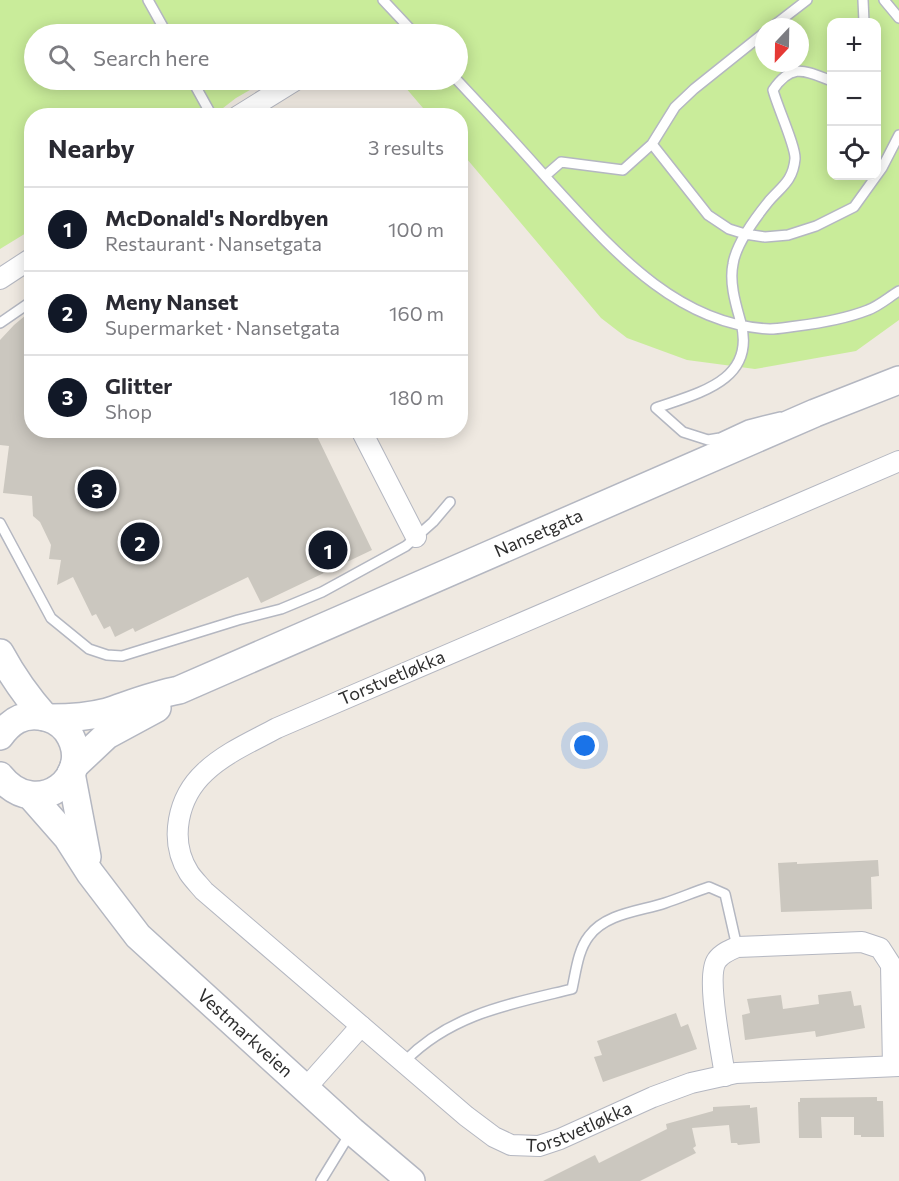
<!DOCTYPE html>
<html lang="en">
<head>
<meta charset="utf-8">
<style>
	body { margin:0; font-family:Commissioner,sans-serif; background:#f7f7f7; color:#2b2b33 }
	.controls { position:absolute; right:18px; top:18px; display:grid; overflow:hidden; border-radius:12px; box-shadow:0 3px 15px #0003 }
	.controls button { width:54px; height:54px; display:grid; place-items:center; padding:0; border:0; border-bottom:2px solid #e1e1e2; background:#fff; color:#2b2b33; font:30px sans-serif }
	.compass { position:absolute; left:755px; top:18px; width:54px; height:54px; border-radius:50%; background:#fff; box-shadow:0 3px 15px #0003; rotate:202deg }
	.you { position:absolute; left:585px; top:746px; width:21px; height:21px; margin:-15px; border:4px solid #fff; border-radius:50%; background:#1a73e8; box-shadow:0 0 0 9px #1a73e833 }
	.badge { display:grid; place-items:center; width:39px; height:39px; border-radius:50%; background:#111827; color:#fff; font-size:20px; font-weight:700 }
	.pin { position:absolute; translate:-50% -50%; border:3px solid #fff; box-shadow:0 2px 6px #0006 }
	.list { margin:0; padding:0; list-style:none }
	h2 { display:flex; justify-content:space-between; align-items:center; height:78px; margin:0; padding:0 24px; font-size:26px }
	h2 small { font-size:20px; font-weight:400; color:#7c7c81 }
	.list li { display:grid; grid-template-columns:39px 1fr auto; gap:18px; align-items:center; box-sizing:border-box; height:84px; padding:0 24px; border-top:2px solid #e1e1e2 }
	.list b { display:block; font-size:22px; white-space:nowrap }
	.list p { margin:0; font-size:20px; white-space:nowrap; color:#7c7c81 }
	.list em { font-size:20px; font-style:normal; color:#7c7c81 }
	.icon { flex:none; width:33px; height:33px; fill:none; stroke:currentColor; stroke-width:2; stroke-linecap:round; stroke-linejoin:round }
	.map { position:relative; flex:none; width:899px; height:1181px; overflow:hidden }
	.search { position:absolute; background:#fff; box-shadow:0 3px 15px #0003; left:24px; top:24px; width:444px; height:66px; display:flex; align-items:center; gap:15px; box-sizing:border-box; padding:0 21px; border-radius:33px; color:#7c7c81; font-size:22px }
	.panel { position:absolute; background:#fff; box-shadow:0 3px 15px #0003; left:24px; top:108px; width:444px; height:330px; border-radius:24px }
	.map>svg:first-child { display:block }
	.pitch { fill:#c9ec9a; fill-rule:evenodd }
	.building { fill:#cbc7bf }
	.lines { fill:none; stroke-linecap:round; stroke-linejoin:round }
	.lane-casing { stroke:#b4b7c1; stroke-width:12 }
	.street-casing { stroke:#b4b7c1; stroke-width:22 }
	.secondary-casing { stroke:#b4b7c1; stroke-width:30 }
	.lane { stroke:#fff; stroke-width:9 }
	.street { stroke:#fff; stroke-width:20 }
	.secondary { stroke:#fff; stroke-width:27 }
	.labels { text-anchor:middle; stroke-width:4.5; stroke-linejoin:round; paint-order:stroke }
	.street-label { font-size:18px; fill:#2e2e2e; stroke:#fff }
</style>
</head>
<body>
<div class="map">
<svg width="899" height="1181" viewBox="0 0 899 1181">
	<rect width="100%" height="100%" fill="#efe9e1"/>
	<path class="pitch" d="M0,0H899V320L856,351L755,369L687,360L627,338L601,318L461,152L460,116L429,115L399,80H458V34H361L354,27L341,34H34V80H267L236,98L214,115L32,116L31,230L0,249ZM832,22H876V176H832ZM764,27H800V63H764Z"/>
	<path class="building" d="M32,310V430H314L372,550L261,603L248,577L135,632L133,628L115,637L110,626L104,629L96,614L92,616L73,577L57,585L61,560L49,559L51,545L40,522L33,516L32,496L3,493L9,446L0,445V340L14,325Z
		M878,860L879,876L871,877L872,909L781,912L778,863L797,862V864Z
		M851,991L854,1006L861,1005L865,1028L816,1037L815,1031L745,1040L742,1015L750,1013L747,999L781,995L783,1009L819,1004L818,995Z
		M676,1013L681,1027L688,1024L697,1049L603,1082L594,1057L602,1055L597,1041Z
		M877,1097V1101H883L884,1137H861V1135H854V1117H821L822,1138H799L798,1102H800V1098Z
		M750,1105V1108L757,1107L760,1143L738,1145L737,1143H731L729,1125L692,1128L696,1146L693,1148L696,1153L640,1181H543L595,1155L599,1163L667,1129L666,1124L713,1111V1107Z"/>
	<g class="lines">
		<g class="lane-casing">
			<path id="lane" d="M148,0L167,34
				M383,0L415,34
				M863,0L864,22
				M884,0L899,18
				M772,27L807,0
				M192,80L212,116
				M457,80C489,114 521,149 552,184C611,248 676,325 770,329C779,329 788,327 797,326C821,323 845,319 868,310C879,306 889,297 899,291
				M652,144L708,215L729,229L745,234L765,237L788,235L816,226L854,207L882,168L899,135
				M545,176L561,162L623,170L652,144L675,107L694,89L764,33
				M0,323L32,301
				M656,408C698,393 756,381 741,323C736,305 729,283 733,264C736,244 756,217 769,201C781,187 793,181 795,159C796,147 777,106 773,90C792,62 805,71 832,81
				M656,408L683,432L708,440L720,438L748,425L780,417
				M0,523L51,618L89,649L107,655L122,656L238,620L281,609L322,592L406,546L433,522L450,502
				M405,1061C451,1014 510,1004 572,989C576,971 578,950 589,936C606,913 641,911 665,903C680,898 694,892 709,887L725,894L737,947
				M321,1181L351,1132"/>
		</g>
		<g class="street-casing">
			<g id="street">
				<path d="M238,116L296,80"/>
				<path d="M0,279L32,258"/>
				<path d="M361,430L416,537"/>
				<path id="s1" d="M899,461L277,728C253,741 225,753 205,772C178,797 168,840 189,873C193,879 199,885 204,891L466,1116L494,1137L511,1145L539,1146L560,1139L653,1097L691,1083L736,1073L899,1066"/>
				<path d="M725,1076C722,1053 705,976 717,960C722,953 730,950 737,947L862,942L880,948L891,965L893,1066"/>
				<path d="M305,1089L361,1026"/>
			</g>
		</g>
		<g class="secondary-casing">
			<g id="secondary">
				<path d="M0,653C13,677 27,697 45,717"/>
				<path id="s2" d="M50,718C69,718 88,717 107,712C131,704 153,695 179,690L815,413L899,380"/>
				<path d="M0,736C10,722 22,714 39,716C51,717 60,722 67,731C98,775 37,823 0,776"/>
				<path d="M74,766L107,735L157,708"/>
				<path d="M71,773L87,857"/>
				<path id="s3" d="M31,796L67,837L90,873L138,936L352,1131L411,1181"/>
			</g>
		</g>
		<use href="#lane" class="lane"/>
		<use href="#street" class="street"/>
		<use href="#secondary" class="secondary"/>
	</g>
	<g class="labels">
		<g class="street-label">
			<text dy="6" stroke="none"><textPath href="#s2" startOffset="525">Nansetgata</textPath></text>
			<text transform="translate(392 678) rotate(-23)" y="6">Torstvetløkka</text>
			<text dy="6" stroke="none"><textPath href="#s3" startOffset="321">Vestmarkveien</textPath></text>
			<text dy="6" stroke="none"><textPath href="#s1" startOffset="1366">Torstvetløkka</textPath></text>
		</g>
	</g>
</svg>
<div class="controls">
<button>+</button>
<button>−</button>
<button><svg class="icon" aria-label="locate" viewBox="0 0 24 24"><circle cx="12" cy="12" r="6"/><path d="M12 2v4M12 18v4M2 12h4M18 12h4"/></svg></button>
</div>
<svg class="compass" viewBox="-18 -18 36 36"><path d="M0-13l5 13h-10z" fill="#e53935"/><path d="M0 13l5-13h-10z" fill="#7c7c81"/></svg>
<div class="you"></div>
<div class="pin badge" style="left:328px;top:550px">1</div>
<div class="pin badge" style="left:140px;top:542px">2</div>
<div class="pin badge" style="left:97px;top:489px">3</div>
<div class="search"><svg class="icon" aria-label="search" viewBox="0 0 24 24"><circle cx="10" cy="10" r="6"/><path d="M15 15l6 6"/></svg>Search here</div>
<section class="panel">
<h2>Nearby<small>3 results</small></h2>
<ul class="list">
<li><span class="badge">1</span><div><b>McDonald's Nordbyen</b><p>Restaurant · Nansetgata</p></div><em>100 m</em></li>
<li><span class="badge">2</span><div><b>Meny Nanset</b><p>Supermarket · Nansetgata</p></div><em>160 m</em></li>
<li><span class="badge">3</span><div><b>Glitter</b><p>Shop</p></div><em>180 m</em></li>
</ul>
</section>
</div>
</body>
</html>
